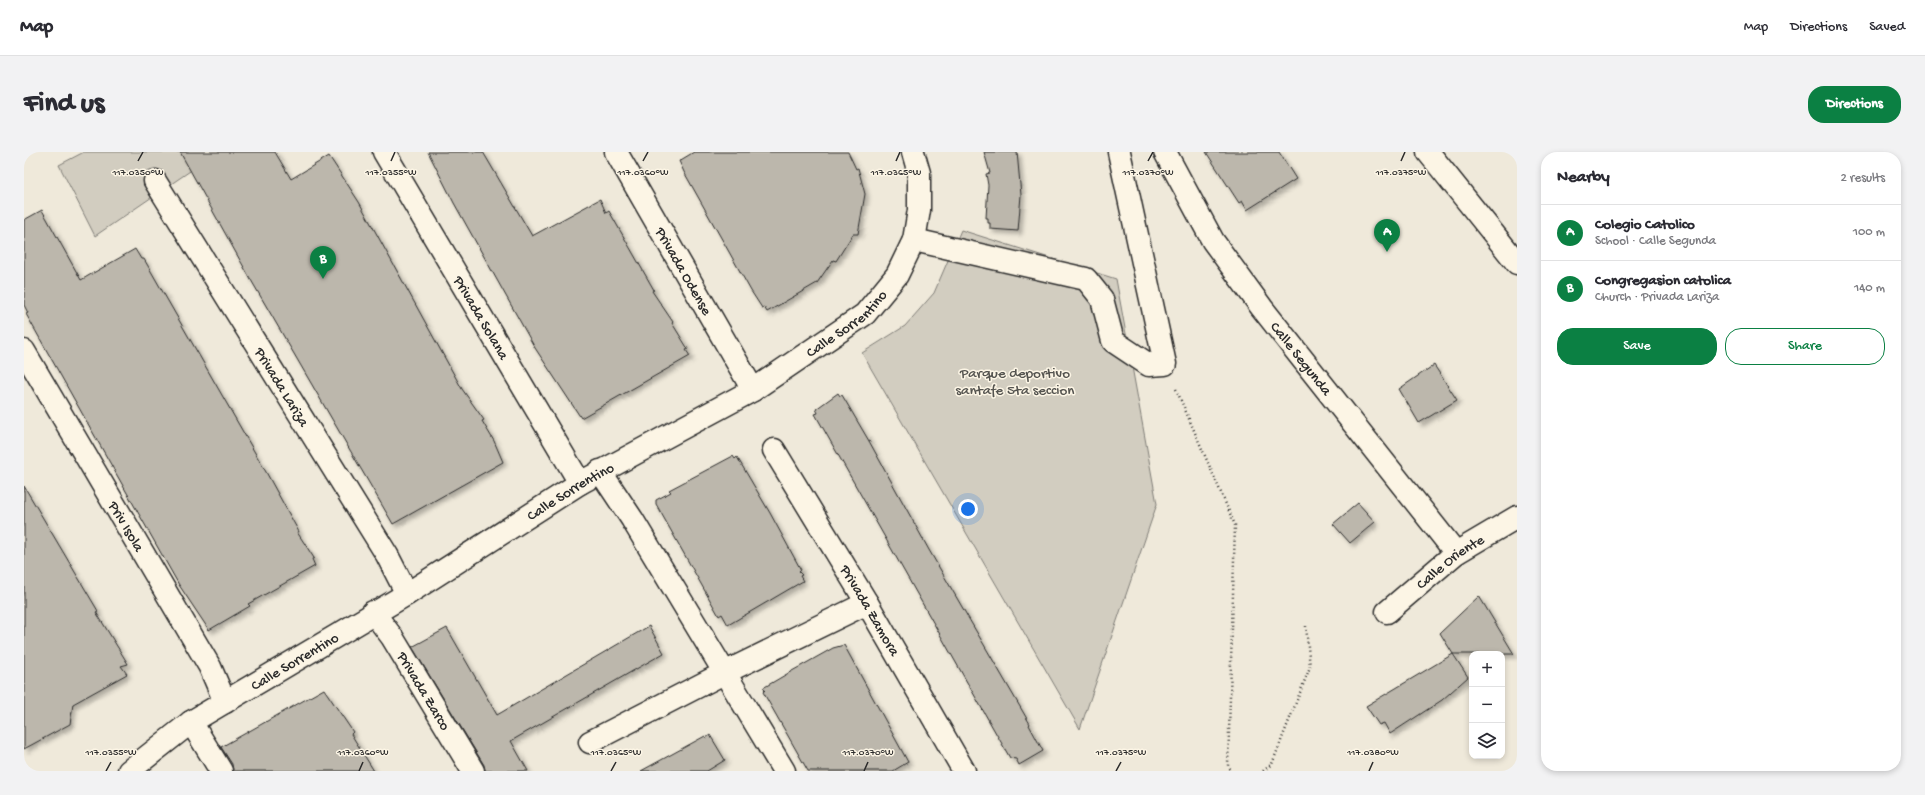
<!DOCTYPE html>
<html lang="en">
<head>
<meta charset="utf-8">
<style>
	body { margin:0; font-family:"Gochi Hand",sans-serif; background:#f2f2f3; color:#2b2b33 }
	.controls { position:absolute; right:12px; bottom:12px; display:grid; overflow:hidden; border-radius:8px; box-shadow:0 2px 6px #0003 }
	.controls button { width:36px; height:36px; display:grid; place-items:center; padding:0; border:0; border-bottom:1px solid #e1e1e2; background:#fff; color:#2b2b33; font:20px sans-serif }
	.you { position:absolute; left:944px; top:357px; width:14px; height:14px; margin:-10px; border:3px solid #fff; border-radius:50%; background:#1a73e8; box-shadow:0 0 0 6px #1a73e833 }
	.badge { display:grid; place-items:center; width:26px; height:26px; border-radius:50%; background:#0b8043; color:#fff; font-size:13px; font-weight:700 }
	.pin { position:absolute; translate:-50% -33px; filter:drop-shadow(0 1px 2px #0008) }
	.pin::after { content:''; position:absolute; top:21px; width:14px; height:12px; background:inherit; clip-path:polygon(0 0,100% 0,50% 100%) }
	.list { margin:0; padding:0; list-style:none }
	h2 { display:flex; justify-content:space-between; align-items:center; height:52px; margin:0; padding:0 16px; font-size:17px }
	h2 small { font-size:13px; font-weight:400; color:#7c7c81 }
	.list li { display:grid; grid-template-columns:26px 1fr auto; gap:12px; align-items:center; box-sizing:border-box; height:56px; padding:0 16px; border-top:1px solid #e1e1e2 }
	.list b { display:block; font-size:15px; white-space:nowrap }
	.list p { margin:0; font-size:13px; white-space:nowrap; color:#7c7c81 }
	.list em { font-size:13px; font-style:normal; color:#7c7c81 }
	.actions { display:flex; gap:8px; padding:12px 16px }
	.actions a { flex:1; padding:9px 0; border:1px solid #0b8043; border-radius:16px; text-align:center; font-size:14px; color:#0b8043 }
	.actions .main { background:#0b8043; color:#fff }
	.icon { flex:none; width:22px; height:22px; fill:none; stroke:currentColor; stroke-width:2; stroke-linecap:round; stroke-linejoin:round }
	.map { position:relative; flex:none; width:1493px; height:619px; overflow:hidden; border-radius:16px }
	header { display:flex; align-items:center; gap:24px; box-sizing:border-box; height:56px; padding:0 20px; background:#fff; border-bottom:1px solid #e1e1e2 }
	header strong { font-size:19px }
	nav { display:flex; gap:22px; margin-inline-start:auto; font-size:14px }
	.intro { display:flex; align-items:center; justify-content:space-between; box-sizing:border-box; height:96px; padding:0 24px }
	h1 { margin:0; font-size:28px }
	.button { padding:10px 18px; border-radius:16px; background:#0b8043; color:#fff; font-size:14px; font-weight:700 }
	main { display:flex; gap:24px; padding:0 24px }
	aside { flex:1; background:#fff; border-radius:16px; box-shadow:0 2px 6px #0003 }
	.map>svg:first-child { display:block }
	.green { fill:#d2cdc0; stroke:#7e7c76 }
	.building { fill:#bcb7ac; stroke:#2b2b2b; filter:url(#shadow) }
	.lines { fill:none; stroke-linecap:round; stroke-linejoin:round }
	.minor-casing { stroke:#2b2b2b; stroke-width:25 }
	.path { stroke:#2b2b2b; stroke-width:2.5; stroke-dasharray:1 3; stroke-linecap:butt }
	.minor { stroke:#fcf5e5; stroke-width:22 }
	.ticks { fill:none; stroke:#2b2b2b; stroke-width:1.5 }
	.labels { text-anchor:middle; stroke-width:3; stroke-linejoin:round; paint-order:stroke }
	.street-label { font-size:15px; fill:#2b2b2b; stroke:#fcf5e5 }
	.park-label { font-size:15px; fill:#555450; stroke:#fcf5e5 }
	.ticks-label { font-size:10px; text-anchor:middle; fill:#2b2b2b; stroke:#fcf5e5; stroke-width:3; stroke-linejoin:round; paint-order:stroke }
</style>
</head>
<body>
<header>
<strong>Map</strong>
<nav><a>Map</a><a>Directions</a><a>Saved</a></nav>
</header>
<div class="intro"><h1>Find us</h1><a class="button">Directions</a></div>
<main>
<div class="map">
<svg width="1493" height="619" viewBox="0 0 1493 619">
	<defs>
		<filter id="shadow"><feDropShadow dx="3.5" dy="3.5" stdDeviation="2" flood-color="#0004"/></filter>
	</defs>
	<rect width="100%" height="100%" fill="#efe9da"/>
	<filter id="ink" filterUnits="userSpaceOnUse"><feTurbulence type="fractalNoise" baseFrequency=".025" numOctaves="2"/><feDisplacementMap in="SourceGraphic" scale="8" xChannelSelector="R" yChannelSelector="G"/><feConvolveMatrix kernelMatrix="1 2 1 2 8 2 1 2 1" color-interpolation-filters="sRGB"/></filter>
	<g filter="url(#ink)">
		<path class="green" d="M60,0H165L172,15L71,84L35,13Z
			M937,78L1092,127L1133,352L1056,577L838,201L881,174L910,141Z"/>
		<path class="building" d="M156,0H251L267,27L305,4L335,50L438,237L460,268L458,269L470,289L479,310L369,372L227,128Z
			M404,0H459L508,84L576,47L582,61L585,59L630,138L628,139L649,170L648,171L664,197L662,198L666,204L557,266L511,196L430,51Z
			M670,0H824L832,17L834,16L841,42L834,82H829L812,109L809,108L793,131L743,160L740,155L738,156L727,139L660,20L655,9Z
			M960,0H993L997,43L994,79L966,77V71H964V66H962L964,33L962,22L966,21Z
			M1182,0H1255L1272,27L1223,58L1218,49L1215,51Z
			M18,58L57,128L111,97L117,107H120L242,320L275,380H273L290,406L288,407L291,414L224,452L226,454L185,478L155,433L2,162L4,161L0,153V68Z
			M1410,213L1433,248L1395,271L1375,237Z
			M814,241L816,244L818,243L845,289L905,398L1006,572L1005,573L1019,599L995,613L992,607L986,606L791,262L794,261L792,257Z
			M709,304L711,307L713,305L746,361L777,418L775,420L778,423L776,424L779,429L704,473L698,462L695,464L632,352V348L647,340L645,338Z
			M0,334L74,459L72,460L104,512L97,514L103,522L49,552L46,572L0,597Z
			M1334,351L1351,370L1326,391L1309,372Z
			M1455,444L1490,502H1429L1416,481Z
			M625,474L640,501L487,589L504,619H461L460,613L388,495L423,476L473,563Z
			M820,493L884,610L869,619H784L739,540L741,538L739,536L768,519L809,496Z
			M1429,502L1444,525L1418,548L1366,582L1360,571L1355,573L1342,554Z
			M300,537L329,580L327,582L350,619H209L208,612L197,595Z
			M686,583L701,608L683,619H617L681,584L682,586Z"/>
		<g class="lines">
			<g class="minor-casing">
				<g id="minor">
					<path id="s1" d="M360,0L556,331"/>
					<path id="s2" d="M592,0L729,238"/>
					<path id="s3" d="M1141,0L1189,89L1238,156L1432,401"/>
					<path d="M1404,0L1493,111"/>
					<path id="s4" d="M131,29L363,403L383,442"/>
					<path d="M890,88L1062,127L1078,147L1089,189L1125,213L1141,212L1095,0"/>
					<path id="s5" d="M0,199L186,515L201,550"/>
					<path id="s6" d="M750,298L843,451L940,619"/>
					<path d="M576,319L608,367L760,619"/>
					<path id="s7" d="M349,460L368,485L449,619"/>
					<path id="s8" d="M1363,460L1432,401L1493,365"/>
					<path d="M167,570L197,619"/>
					<path d="M566,590L700,521L843,451"/>
					<path id="s9" d="M105,619L167,570L383,442L556,331L729,238L841,162L873,123L890,88L895,58V21L889,0"/>
				</g>
			</g>
			<path class="path" d="M1152,237L1211,373L1204,614L1208,619
				M1239,619L1248,612L1286,515L1282,474"/>
			<use href="#minor" class="minor"/>
		</g>
	</g>
	<path class="ticks" d="M114,9L119,0M367,9L371,0M619,9L624,0M872,9L876,0M1124,9L1129,0M1377,9L1381,0M82,619L87,610M335,619L339,610M587,619L592,610M840,619L844,610M1092,619L1097,610M1345,619L1349,610"/>
	<g class="labels">
		<g class="street-label">
			<text dy="5" stroke="none"><textPath href="#s2" startOffset="137">Privada Odense</textPath></text>
			<text dy="5" stroke="none"><textPath href="#s1" startOffset="192">Privada Solana</textPath></text>
			<text dy="5" stroke="none"><textPath href="#s9" startOffset="847">Calle Sorrentino</textPath></text>
			<text dy="5" stroke="none"><textPath href="#s3" startOffset="248">Calle Segunda</textPath></text>
			<text dy="5" stroke="none"><textPath href="#s4" startOffset="242">Privada Lariza</textPath></text>
			<text dy="5" stroke="none"><textPath href="#s9" startOffset="523">Calle Sorrentino</textPath></text>
			<text dy="5" stroke="none"><textPath href="#s5" startOffset="203">Priv Isola</textPath></text>
			<text dy="5" stroke="none"><textPath href="#s8" startOffset="81">Calle Oriente</textPath></text>
			<text dy="5" stroke="none"><textPath href="#s6" startOffset="187">Privada Zamora</textPath></text>
			<text dy="5" stroke="none"><textPath href="#s9" startOffset="199">Calle Sorrentino</textPath></text>
			<text dy="5" stroke="none"><textPath href="#s7" startOffset="94">Privada Zarco</textPath></text>
		</g>
		<g class="park-label">
			<text x="991" y="225">Parque deportivo<tspan x="991" dy="17">santafe 5ta seccion</tspan></text>
		</g>
	</g>
	<g class="ticks-label">
		<text x="114" y="23">117.0350°W</text>
		<text x="367" y="23">117.0355°W</text>
		<text x="619" y="23">117.0360°W</text>
		<text x="872" y="23">117.0365°W</text>
		<text x="1124" y="23">117.0370°W</text>
		<text x="1377" y="23">117.0375°W</text>
		<text x="87" y="603">117.0355°W</text>
		<text x="339" y="603">117.0360°W</text>
		<text x="592" y="603">117.0365°W</text>
		<text x="844" y="603">117.0370°W</text>
		<text x="1097" y="603">117.0375°W</text>
		<text x="1349" y="603">117.0380°W</text>
	</g>
</svg>
<div class="controls">
<button>+</button>
<button>−</button>
<button><svg class="icon" aria-label="layers" viewBox="0 0 24 24"><path d="M12 4l9 5-9 5-9-5zM3 14l9 5 9-5"/></svg></button>
</div>
<div class="you"></div>
<div class="pin badge" style="left:1363px;top:100px">A</div>
<div class="pin badge" style="left:299px;top:127px">B</div>
</div>
<aside>
<h2>Nearby<small>2 results</small></h2>
<ul class="list">
<li><span class="badge">A</span><div><b>Colegio Catolico</b><p>School · Calle Segunda</p></div><em>100 m</em></li>
<li><span class="badge">B</span><div><b>Congregasion catolica</b><p>Church · Privada Lariza</p></div><em>140 m</em></li>
</ul>
<div class="actions"><a class="main">Save</a><a>Share</a></div>
</aside>
</main>
</body>
</html>
